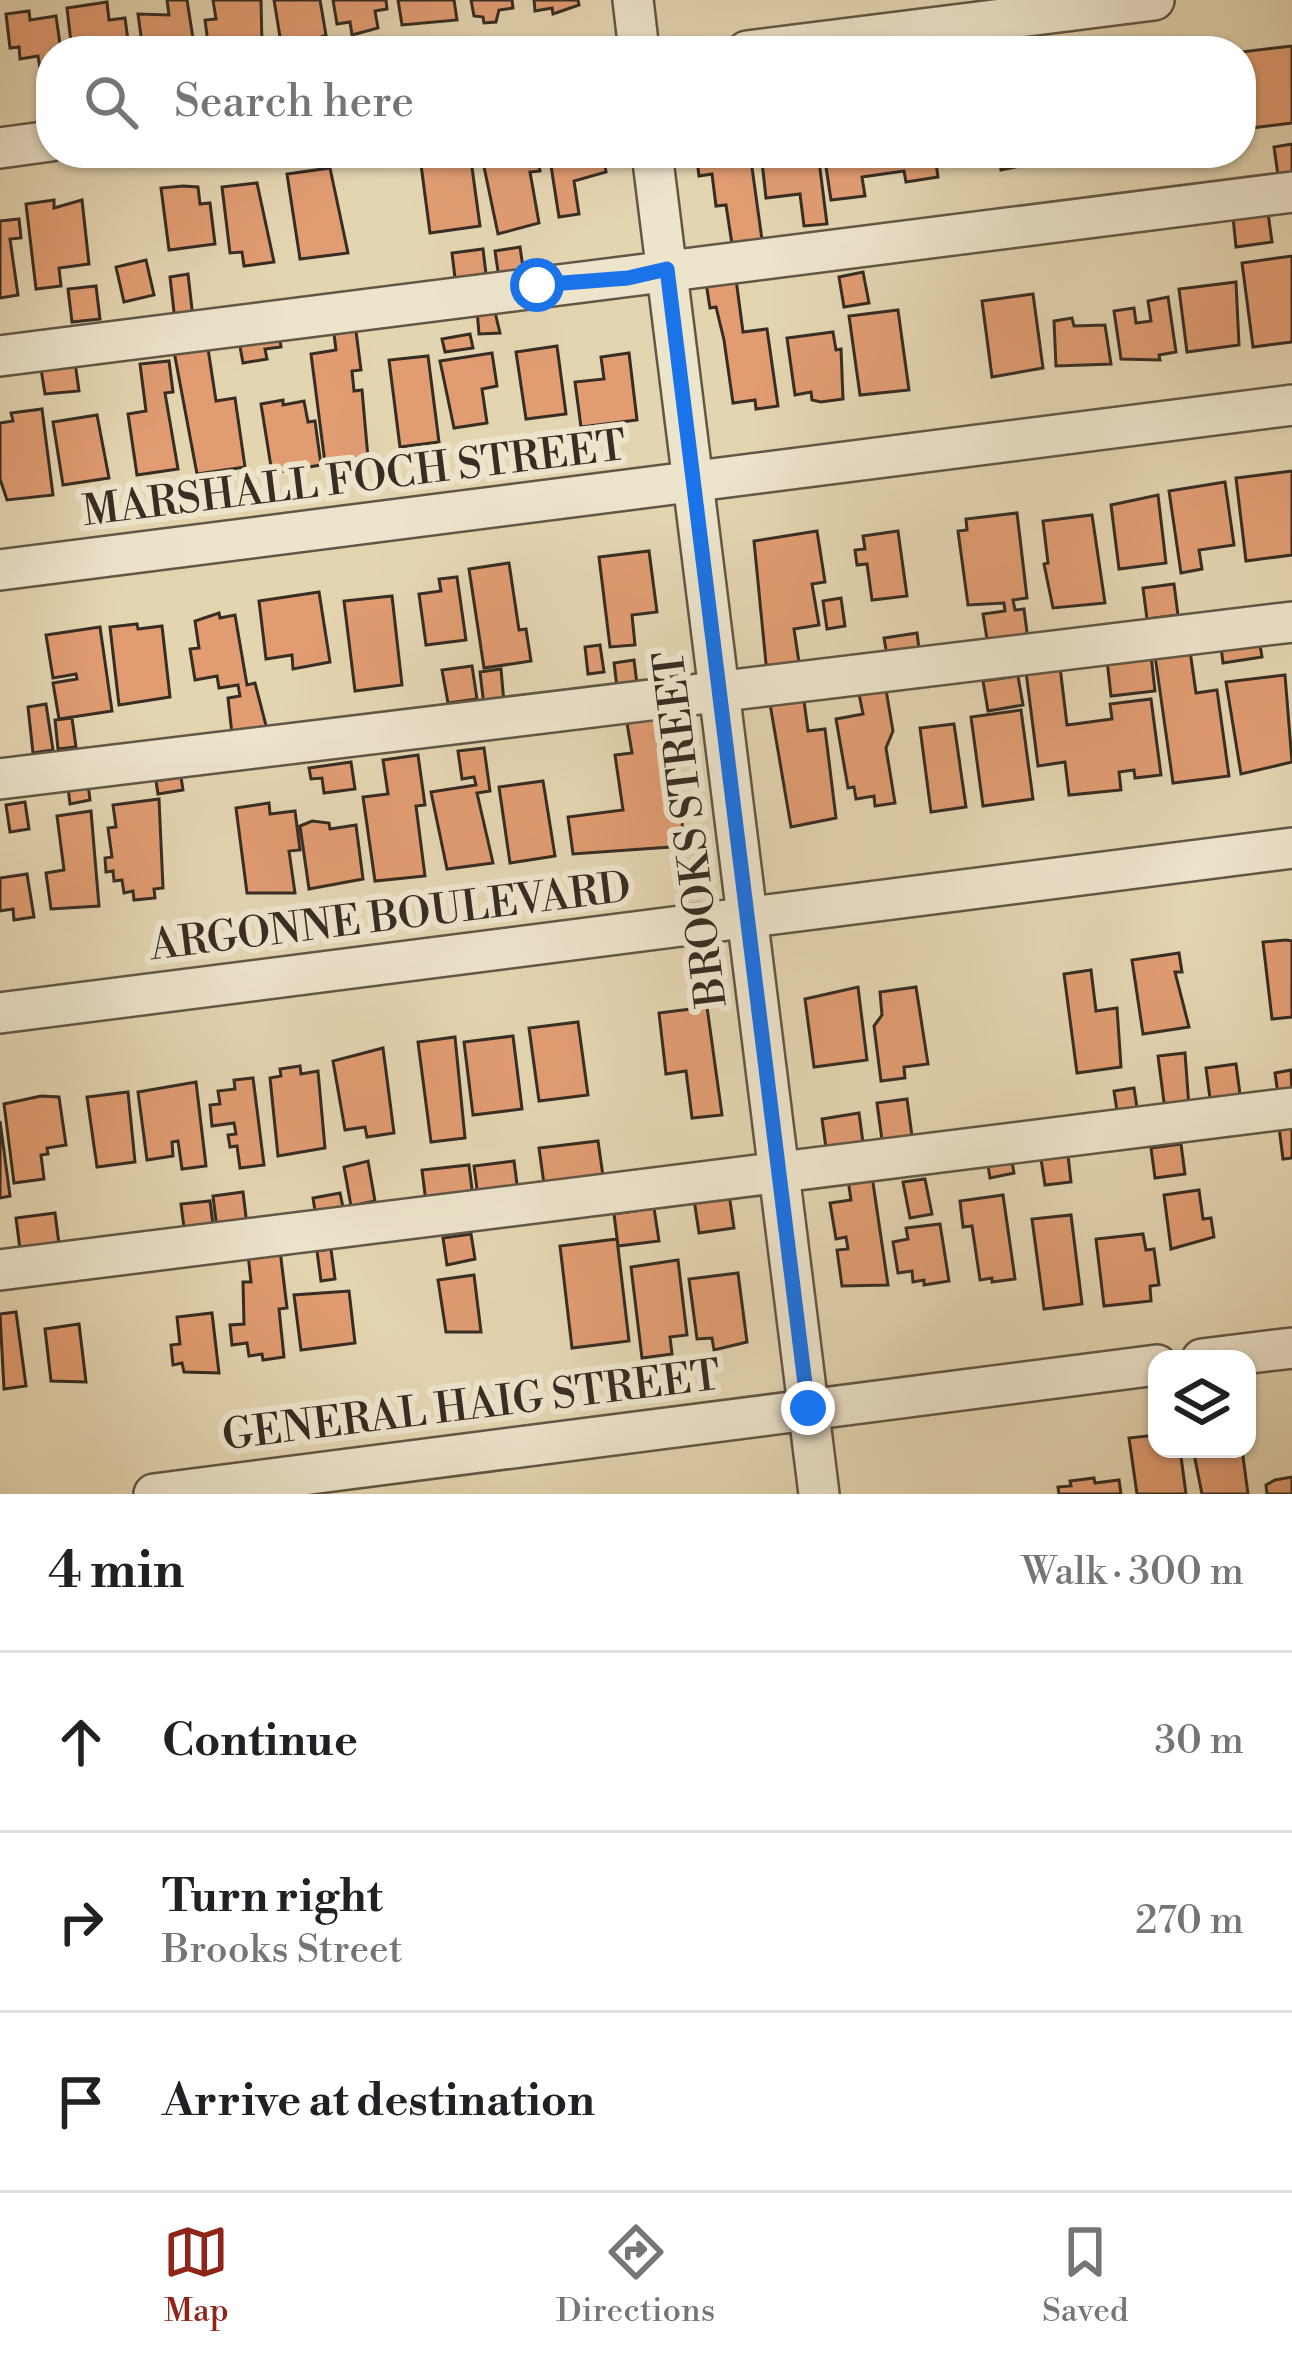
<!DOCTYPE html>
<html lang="en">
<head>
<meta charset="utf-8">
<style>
	body { margin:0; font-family:"Libre Bodoni",serif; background:#f6f6f6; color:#202124 }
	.controls { position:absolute; right:36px; bottom:36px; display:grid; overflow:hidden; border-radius:24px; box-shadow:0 3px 9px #0004 }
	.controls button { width:108px; height:108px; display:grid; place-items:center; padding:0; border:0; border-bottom:3px solid #e0e0e0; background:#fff; color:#202124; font:60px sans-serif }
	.stop { position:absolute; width:36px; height:36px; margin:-27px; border:9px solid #1a73e8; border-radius:50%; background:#fff }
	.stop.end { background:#1a73e8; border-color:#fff; box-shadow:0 3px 12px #0008 }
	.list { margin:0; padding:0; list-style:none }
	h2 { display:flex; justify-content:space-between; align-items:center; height:156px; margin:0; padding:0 48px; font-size:51px }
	h2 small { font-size:39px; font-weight:400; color:#757577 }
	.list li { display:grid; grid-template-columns:78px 1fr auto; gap:36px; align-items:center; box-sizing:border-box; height:180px; padding:0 48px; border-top:3px solid #e0e0e0 }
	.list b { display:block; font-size:45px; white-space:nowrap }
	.list p { margin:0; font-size:39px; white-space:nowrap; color:#757577 }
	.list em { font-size:39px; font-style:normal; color:#757577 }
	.icon { flex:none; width:66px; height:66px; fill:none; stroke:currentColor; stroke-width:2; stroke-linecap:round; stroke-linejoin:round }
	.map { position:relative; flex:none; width:1292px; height:1494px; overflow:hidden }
	.search { position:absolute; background:#fff; box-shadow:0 3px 9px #0004; left:36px; right:36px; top:36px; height:132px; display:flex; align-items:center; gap:30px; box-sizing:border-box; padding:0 42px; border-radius:48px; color:#757577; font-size:45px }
	.sheet { height:696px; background:#fff }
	nav { display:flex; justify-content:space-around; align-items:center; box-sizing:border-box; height:168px; border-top:3px solid #e0e0e0; background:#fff; font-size:33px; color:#757577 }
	nav a { display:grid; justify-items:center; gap:6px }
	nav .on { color:#8f2418 }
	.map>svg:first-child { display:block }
	.building { fill:#e19c72; stroke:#372d23; stroke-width:3 }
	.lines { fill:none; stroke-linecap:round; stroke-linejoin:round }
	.minor-casing { stroke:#625746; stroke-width:44 }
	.minor { stroke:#ede4cc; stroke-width:39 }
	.route { stroke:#1a73e8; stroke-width:15 }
	.labels { text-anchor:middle; stroke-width:12; stroke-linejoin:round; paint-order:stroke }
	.street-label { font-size:42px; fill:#372d23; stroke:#ede4cc }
</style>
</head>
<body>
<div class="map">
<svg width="1292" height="1494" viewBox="0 0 1292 1494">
	<rect width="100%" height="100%" fill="#e4d5b1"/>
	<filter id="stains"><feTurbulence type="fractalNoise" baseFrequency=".00167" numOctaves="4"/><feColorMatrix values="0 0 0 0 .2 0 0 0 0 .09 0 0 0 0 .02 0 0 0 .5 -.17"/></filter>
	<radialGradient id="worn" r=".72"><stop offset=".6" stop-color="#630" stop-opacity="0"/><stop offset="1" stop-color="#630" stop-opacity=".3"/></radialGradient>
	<path class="building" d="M167,0H187L195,51H143L138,14L169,15Z
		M213,0H261L262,46L208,43L205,20L216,19Z
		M274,0H320L326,35L299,46L298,40L281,43Z
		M333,0H386L387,9L375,11L378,28L352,35L350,22L337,24Z
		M398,0H454L457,20L402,25Z
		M471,0H512L513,8L499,10L496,22L484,23L483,17L474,16Z
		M534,0H578L579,5L553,14L552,8L535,11Z
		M107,2L109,20L125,18L129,48L72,51L67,8Z
		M29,11L30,20L56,16L61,51H51V73L41,74L38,56L20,59L19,47L10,48L6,14Z
		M1292,46V123L1243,129L1241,52Z
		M1292,144V180L1279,182L1274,147Z
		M470,153L480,226L430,233L420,157Z
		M537,153L540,171L530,172L539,223L498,234L482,157Z
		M549,153H603L606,172L574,181L579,214L559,217Z
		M696,153H750L763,247L733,251L726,205L716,206L712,174L699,176Z
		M761,153H818L827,224L804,226L800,194L766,198Z
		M844,153H944V155L935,156L938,177L906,182L904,171L862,177L865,196L831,200L826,167L846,164Z
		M999,153H1042L1043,161L1001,170Z
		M1098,153H1150L1151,158L1100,163Z
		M330,168L348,253L300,259L287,174Z
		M257,183L274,262L244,266L242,252L230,253L222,187Z
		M183,186L198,187L200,204L210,203L215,244L169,250L161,188Z
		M54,200V208L82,200L89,264L59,268L61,286L36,289L26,204Z
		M1268,213L1272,242L1236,247L1233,217Z
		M19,219L21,238L10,239L18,295L0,298V221Z
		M520,247L524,274L499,278L495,251Z
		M483,249L486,274L455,278L452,253Z
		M1292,256V342L1253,347L1242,263Z
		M146,260L154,295L124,302L116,267Z
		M863,272L869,303L844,307L839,277Z
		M188,274L193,318L175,321L170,277Z
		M736,279L743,332L767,329L778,406L756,409L755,400L733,403L724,340L716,307L710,308L706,283Z
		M1236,282L1239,345L1187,352L1179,289Z
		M96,286L100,319L72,322L68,289Z
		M1033,294L1043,368L992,377L982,301Z
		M1168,297L1176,352L1159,355L1160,360L1121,359L1114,311L1134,308L1136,323L1151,321L1148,301Z
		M494,308L500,333L479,334L477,310Z
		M898,310L909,390L860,395L849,316Z
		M1072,318L1074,326L1105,325L1111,364L1056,366L1054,321Z
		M356,331L361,370L352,371L354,391L362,390L368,458L325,463L311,354L336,350L334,334Z
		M833,332L836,350L841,349L843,399L821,402L812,400L811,392L795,395L787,338Z
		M279,333L281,347L265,349L267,359L243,363L239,341Z
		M470,334L473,348L445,352L442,339Z
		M207,342L216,401L235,398L245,467L197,474L173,346Z
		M557,346L566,414L526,419L516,352Z
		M492,353L497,386L482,389L487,423L454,428L440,361Z
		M629,353L637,420L581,427L575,382L604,379L601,357Z
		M428,356L439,442L400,447L389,360Z
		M169,361L173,392L165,393L178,469L137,475L128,414L146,411L140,364Z
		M75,362L79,391L45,394L41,369Z
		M283,400V405L304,401L308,422L315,421L321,465L272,473L261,404Z
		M42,409L53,495L7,500L0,479V423L13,421L11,413Z
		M97,415L109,478L63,485L53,422Z
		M1292,471V555L1246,561L1236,478Z
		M1225,482L1234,545L1199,550L1202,569L1181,573L1169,491Z
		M1158,495L1166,563L1119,569L1111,505Z
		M1017,513L1027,598L1013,600L1015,610L1024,609L1028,640L988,645L983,614L1005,611L1004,603L968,605L958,531L967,530L966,519Z
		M1092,515L1105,603L1053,608L1044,564L1048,563L1043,521Z
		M817,531L825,582L812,584L819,625L794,629L800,669L767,674L754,541Z
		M898,531L907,596L872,600L867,564L857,565L855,550L865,549L863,536Z
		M649,551L657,612L632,615L635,645L610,647L599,557Z
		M509,563L519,630L526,629L531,661L484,668L469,569Z
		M457,577L466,640L426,645L419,594L441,591L439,579Z
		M1174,584L1178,615L1147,619L1143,588Z
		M319,592L330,662L293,669L292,655L266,659L259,601Z
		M392,596L402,685L355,691L344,601Z
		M841,598L845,626L827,629L823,601Z
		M219,613L220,618L235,615L247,685L255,683L269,737L233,743L228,698L240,696L238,685L219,688L217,676L195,680L190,649L199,648L195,621Z
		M137,624L138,629L162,626L170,697L119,705L110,627Z
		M100,627L112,711L59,719L53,683L77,679L76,674L53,678L46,635Z
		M917,633L920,656L888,661L884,638Z
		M1258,633L1262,657L1223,663L1220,639Z
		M600,645L604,672L588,674L585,647Z
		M1190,651L1196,693L1217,690L1229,776L1173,783L1155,656Z
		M1151,655L1155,691L1111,696L1107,660Z
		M634,660L638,692L618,695L614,663Z
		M472,666L477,699L448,703L442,670Z
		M1060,667L1067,725L1112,719L1110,704L1151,699L1161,775L1135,778L1134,770L1119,772L1121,790L1069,795L1065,762L1038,766L1026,672Z
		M501,669L504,703L484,706L480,672Z
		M1285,675L1292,762L1241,774L1226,682Z
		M1018,676L1023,705L988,711L983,681Z
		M885,684L893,731L886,748L895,803L875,806L874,796L856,799L854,787L848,788L836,719L863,714L858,689Z
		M803,693L808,731L825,729L836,818L791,827L769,698Z
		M46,704L53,750L33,753L28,707Z
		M1021,710L1033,799L983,806L971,717Z
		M664,713L669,752L676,751L684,846L573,854L568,817L623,810L615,755L632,753L626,717Z
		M72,718L76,747L58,749L55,720Z
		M954,724L966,807L931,812L920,728Z
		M484,748L490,791L477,793L493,863L447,869L431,792L476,785L474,777L462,779L458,751Z
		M418,755L425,805L416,806L425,876L375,881L363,797L388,794L383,760Z
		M351,762L355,789L324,793L322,778L311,779L309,768Z
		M181,777L183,790L158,794L156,781Z
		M543,781L555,856L510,863L499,787Z
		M88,784L90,800L70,804L68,788Z
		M159,799L163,888L154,889L155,898L134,900L133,891L124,893L122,880L114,881L113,871L106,872L105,858L112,857L108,828L116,827L113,805Z
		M25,802L29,829L10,832L6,805Z
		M269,803L270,814L295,811L300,850L289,851L295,893H247L236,808Z
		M91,811L99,906L51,909L46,873L64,870L57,816Z
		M312,821L329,823L330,829L356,825L363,879L309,889L300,826Z
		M27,874L34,917L14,920L13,909L0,911V878Z
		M1286,940L1292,941V1017L1272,1019L1263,942Z
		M1179,953L1182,972H1175L1189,1027L1143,1034L1132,960Z
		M1091,970L1096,1011L1117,1008L1121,1067L1077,1073L1064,974Z
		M858,987L867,1060L814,1067L805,999Z
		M916,987L928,1064L904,1067L905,1078L881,1081L874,1026L882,1015L880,992Z
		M707,1007L722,1115L692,1118L686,1071L666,1074L659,1013Z
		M578,1022L588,1095L539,1101L529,1028Z
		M513,1036L522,1109L473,1115L464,1042Z
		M455,1037L465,1138L431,1142L418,1042Z
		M383,1048L394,1133L367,1137L365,1127L345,1130L333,1061Z
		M1185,1053L1189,1107L1165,1110L1158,1056Z
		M1236,1064L1241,1102L1211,1106L1206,1068Z
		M300,1066L301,1074L318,1071L325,1148L278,1156L270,1078L281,1076L280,1069Z
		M1291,1070L1292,1092L1278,1094L1275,1073Z
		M253,1078L264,1165L240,1168L237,1146L230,1147L228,1135L236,1134L234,1123L212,1126L210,1105L220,1104L218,1091L235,1089L234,1080Z
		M196,1082L206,1166L182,1169L178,1141L172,1142L173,1156L147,1160L138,1092Z
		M1134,1088L1138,1114L1118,1117L1114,1091Z
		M128,1092L135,1162L97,1167L87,1097Z
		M41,1096L59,1097L66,1145L47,1148L48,1154L41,1155L44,1179L14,1183L4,1104Z
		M907,1099L912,1136L882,1140L877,1103Z
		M859,1113L864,1150L827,1155L822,1119Z
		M0,1121L10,1196L0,1198Z
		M1292,1126V1158L1283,1159L1279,1127Z
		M598,1141L603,1176L544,1184L539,1148Z
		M1181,1144L1185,1174L1155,1178L1151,1148Z
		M1068,1155L1071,1182L1045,1185L1041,1159Z
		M1011,1156L1014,1173L990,1178L987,1160Z
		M368,1161L375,1201L351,1206L344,1167Z
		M514,1161L518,1192L478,1197L474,1166Z
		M469,1165L473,1197L426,1202L422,1170Z
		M872,1176L888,1285L842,1286L837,1250L848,1249L846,1237L836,1239L830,1203L851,1200L848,1180Z
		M925,1179L932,1214L910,1218L903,1182Z
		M1199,1190L1203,1219L1211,1218L1214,1237L1171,1249L1164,1195Z
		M243,1192L247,1225L217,1229L213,1196Z
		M340,1193L344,1212L316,1217L313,1198Z
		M729,1194L734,1228L699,1233L694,1199Z
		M1003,1195L1015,1279L992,1282V1278L980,1280L972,1226L963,1227L960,1201Z
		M210,1201L214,1232L185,1236L181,1204Z
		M654,1208L659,1241L618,1246L614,1214Z
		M55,1213L59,1244L20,1249L16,1218Z
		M1071,1215L1082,1304L1044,1309L1032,1219Z
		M940,1224L949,1281L924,1285V1280L913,1282L912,1271L898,1273L893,1242L908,1239L906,1228Z
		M471,1234L475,1259L447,1265L443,1238Z
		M1143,1234L1146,1250L1154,1249L1159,1285L1150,1286L1151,1301L1104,1306L1096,1239Z
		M617,1239L629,1341L572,1348L560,1246Z
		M331,1249L335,1279L321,1281L317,1251Z
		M280,1250L287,1308L279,1309L284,1357L263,1360L262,1354L249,1356L247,1343L232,1345L230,1325L244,1324L243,1282H251L248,1254Z
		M678,1260L687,1335L670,1337L672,1354L642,1358L631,1267Z
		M738,1273L747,1342L714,1350L712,1338L697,1339L689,1279Z
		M474,1275L481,1332H446L438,1280Z
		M349,1291L355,1343L301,1350L294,1295Z
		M16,1312L26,1386L4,1389L0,1314Z
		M212,1313L219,1373L184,1372L182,1363L173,1365L171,1345L180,1344L177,1317Z
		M79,1324L86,1382L51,1381L45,1329Z
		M1157,1435V1449H1180L1186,1494H1137L1129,1438Z
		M1193,1449H1242L1248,1494H1202Z
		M1292,1477V1494H1267L1266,1485L1275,1480Z
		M1094,1478L1095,1483L1119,1480L1121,1494H1059L1058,1487L1071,1486L1070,1481Z"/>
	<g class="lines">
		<g class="minor-casing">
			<path id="minor" d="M633,0L639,51
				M747,51L1154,0
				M0,148L51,141
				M652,153L819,1494
				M0,356L1292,192
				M0,570L1292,405
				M0,779L1292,622
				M0,1013L1292,848
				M0,1270L1292,1108
				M1202,1359L1292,1348
				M154,1494L1157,1365"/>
		</g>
		<use href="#minor" class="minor"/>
	</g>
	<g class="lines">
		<path class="route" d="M537,285L628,278L667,269L808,1408"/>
	</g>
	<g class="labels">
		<g class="street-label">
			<text transform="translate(354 477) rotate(-7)" y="15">MARSHALL FOCH STREET</text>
			<text transform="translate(689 829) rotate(-97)" y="15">BROOKS STREET</text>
			<text transform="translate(390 915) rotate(-7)" y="15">ARGONNE BOULEVARD</text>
			<text transform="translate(471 1404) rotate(-7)" y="15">GENERAL HAIG STREET</text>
		</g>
	</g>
	<rect width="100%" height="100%" filter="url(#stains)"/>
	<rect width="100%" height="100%" fill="url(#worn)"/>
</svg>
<div class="controls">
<button><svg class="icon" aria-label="layers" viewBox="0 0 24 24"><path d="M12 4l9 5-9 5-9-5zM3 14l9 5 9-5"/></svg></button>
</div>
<div class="stop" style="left:537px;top:285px"></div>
<div class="stop end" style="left:808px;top:1408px"></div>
<div class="search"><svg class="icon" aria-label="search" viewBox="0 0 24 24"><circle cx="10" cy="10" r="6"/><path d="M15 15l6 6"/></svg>Search here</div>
</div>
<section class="sheet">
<h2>4 min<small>Walk · 300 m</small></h2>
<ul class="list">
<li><svg class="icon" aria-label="ahead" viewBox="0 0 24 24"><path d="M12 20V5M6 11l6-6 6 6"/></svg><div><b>Continue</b></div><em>30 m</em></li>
<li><svg class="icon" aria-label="right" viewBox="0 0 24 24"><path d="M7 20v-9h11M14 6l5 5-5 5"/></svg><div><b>Turn right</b><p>Brooks Street</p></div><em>270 m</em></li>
<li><svg class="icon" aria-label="arrive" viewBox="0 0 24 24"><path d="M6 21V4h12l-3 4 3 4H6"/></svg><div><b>Arrive at destination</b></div></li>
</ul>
</section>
<nav>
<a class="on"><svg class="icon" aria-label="map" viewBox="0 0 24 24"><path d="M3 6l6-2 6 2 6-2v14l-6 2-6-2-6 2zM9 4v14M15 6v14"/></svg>Map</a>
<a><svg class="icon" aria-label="directions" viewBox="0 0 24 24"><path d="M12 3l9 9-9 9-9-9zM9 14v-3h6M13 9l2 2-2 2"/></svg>Directions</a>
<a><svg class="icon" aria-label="saved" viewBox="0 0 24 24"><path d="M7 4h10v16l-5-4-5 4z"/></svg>Saved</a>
</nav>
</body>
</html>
